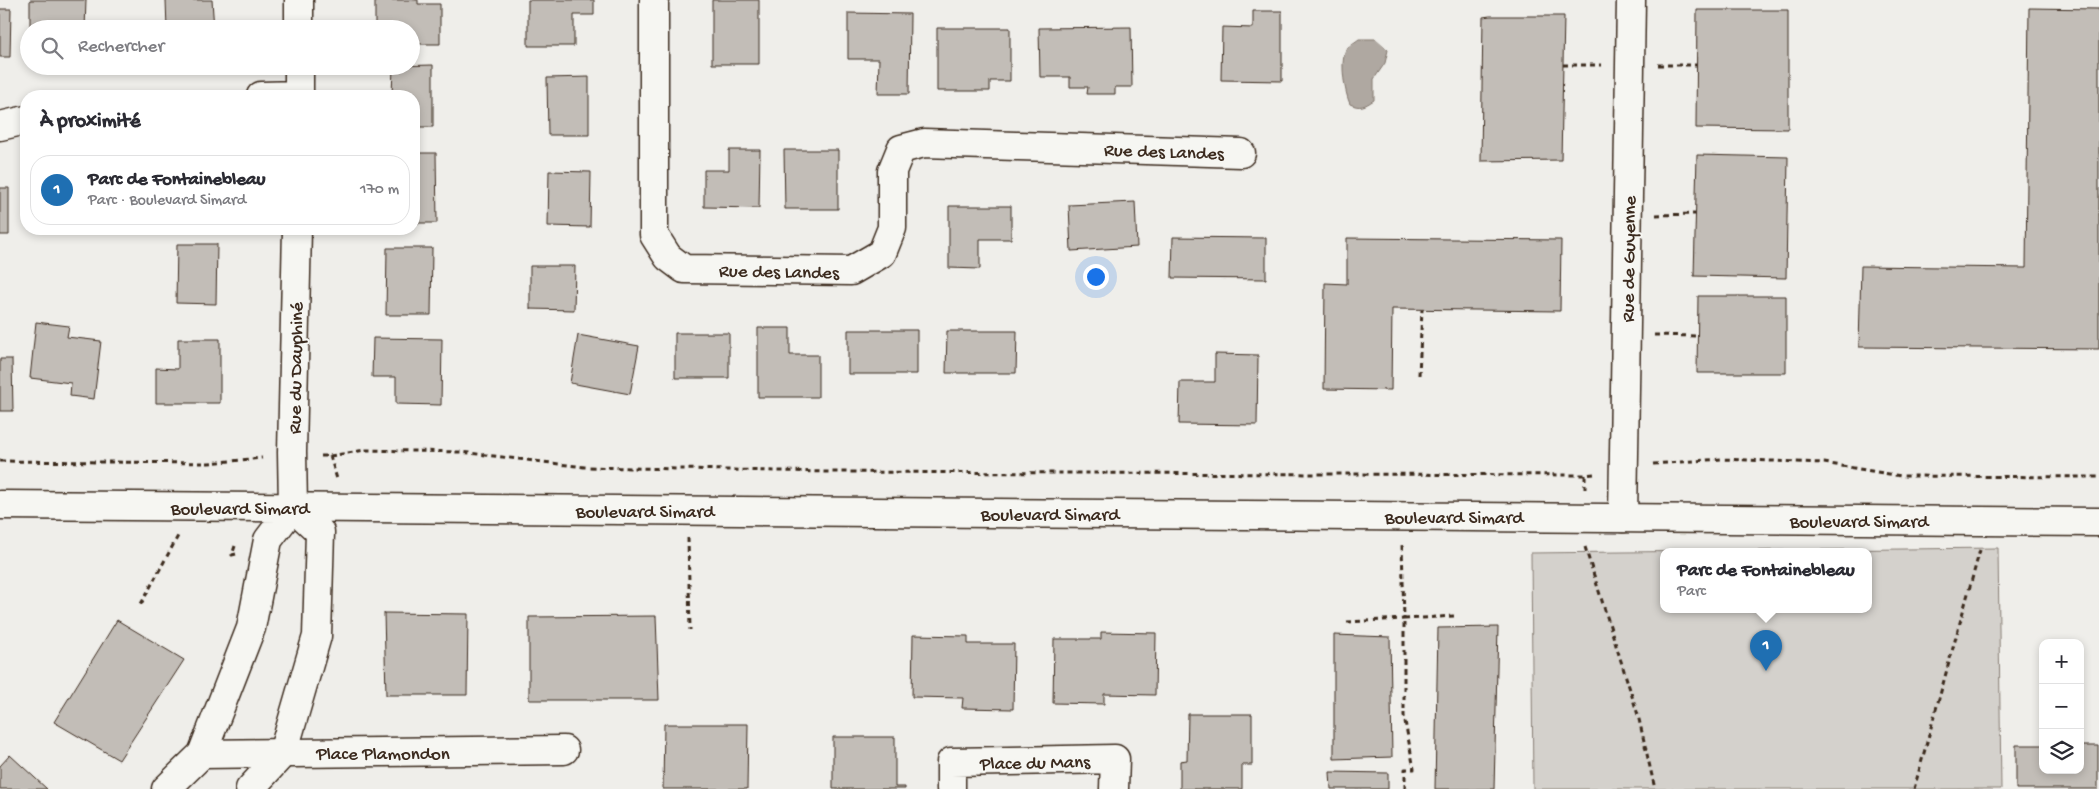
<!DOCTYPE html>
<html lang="fr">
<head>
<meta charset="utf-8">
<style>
	body { margin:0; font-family:"Gochi Hand",sans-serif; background:#f7f7f7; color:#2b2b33 }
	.controls { position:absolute; right:15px; bottom:15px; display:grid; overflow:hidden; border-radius:10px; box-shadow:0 2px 8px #0003 }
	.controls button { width:45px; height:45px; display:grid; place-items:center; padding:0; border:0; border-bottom:1px solid #e1e1e2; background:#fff; color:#2b2b33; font:25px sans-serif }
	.you { position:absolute; left:1095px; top:276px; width:18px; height:18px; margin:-12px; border:4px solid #fff; border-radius:50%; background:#1a73e8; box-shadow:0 0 0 8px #1a73e833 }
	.badge { display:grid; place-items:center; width:32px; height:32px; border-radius:50%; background:#1f6fb2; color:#fff; font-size:16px; font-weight:700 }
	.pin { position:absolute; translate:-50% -41px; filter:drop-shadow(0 1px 2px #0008) }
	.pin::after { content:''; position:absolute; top:26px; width:18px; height:15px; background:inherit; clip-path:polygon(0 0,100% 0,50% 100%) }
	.popup { position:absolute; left:1660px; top:548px; width:212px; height:65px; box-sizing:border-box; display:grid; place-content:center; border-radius:10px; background:#fff; filter:drop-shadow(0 1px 4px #0005); font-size:16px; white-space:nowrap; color:#7c7c81 }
	.popup b { font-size:19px; color:#2b2b33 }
	.popup::after { content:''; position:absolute; left:50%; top:100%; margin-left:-10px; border:10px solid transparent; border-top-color:#fff }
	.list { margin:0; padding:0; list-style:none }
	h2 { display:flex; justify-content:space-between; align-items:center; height:65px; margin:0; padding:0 20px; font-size:21px }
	h2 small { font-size:16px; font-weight:400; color:#7c7c81 }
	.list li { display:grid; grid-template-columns:32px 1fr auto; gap:15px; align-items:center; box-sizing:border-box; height:70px; margin:0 10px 10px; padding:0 10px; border:1px solid #e1e1e2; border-radius:20px }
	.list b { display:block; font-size:19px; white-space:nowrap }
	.list p { margin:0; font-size:16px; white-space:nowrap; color:#7c7c81 }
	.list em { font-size:16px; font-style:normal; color:#7c7c81 }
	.icon { flex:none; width:28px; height:28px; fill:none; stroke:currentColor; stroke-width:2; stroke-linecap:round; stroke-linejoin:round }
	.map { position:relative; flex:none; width:2099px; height:789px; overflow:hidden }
	.search { position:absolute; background:#fff; box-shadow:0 2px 8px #0003; left:20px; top:20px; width:400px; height:55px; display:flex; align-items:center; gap:12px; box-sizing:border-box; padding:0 18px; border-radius:28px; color:#7c7c81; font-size:19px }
	.panel { position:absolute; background:#fff; box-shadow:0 2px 8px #0003; left:20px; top:90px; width:400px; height:145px; border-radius:20px }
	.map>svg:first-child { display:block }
	.green { fill:#d4d1cc; stroke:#887e75; fill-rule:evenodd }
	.water { fill:#afa8a1; stroke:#81766d }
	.building { fill:#c2bdb7; stroke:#3b2a1e }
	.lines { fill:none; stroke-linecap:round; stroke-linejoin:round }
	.street-casing { stroke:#3b2a1e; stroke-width:31 }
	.secondary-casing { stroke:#3b2a1e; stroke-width:31 }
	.path { stroke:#3b2a1e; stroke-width:3; stroke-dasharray:5 4; stroke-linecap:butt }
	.street { stroke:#f6f6f2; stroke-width:28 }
	.secondary { stroke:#f6f6f2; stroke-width:28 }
	.labels { text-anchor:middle; stroke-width:4; stroke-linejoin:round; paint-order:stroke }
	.street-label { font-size:19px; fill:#3b2a1e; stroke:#f6f6f2 }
</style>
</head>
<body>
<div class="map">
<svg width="2099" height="789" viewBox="0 0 2099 789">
	<rect width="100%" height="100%" fill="#efeeea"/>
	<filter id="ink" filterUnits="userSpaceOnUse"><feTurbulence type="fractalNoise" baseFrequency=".02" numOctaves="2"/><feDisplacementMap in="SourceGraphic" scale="10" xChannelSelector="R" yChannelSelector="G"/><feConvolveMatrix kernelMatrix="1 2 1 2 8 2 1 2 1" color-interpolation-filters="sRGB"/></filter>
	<g filter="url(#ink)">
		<path class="green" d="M1998,548L2001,789H1533L1531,553ZM1664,552H1868V610H1664Z"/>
		<path class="water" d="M1359,39H1376L1388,50L1385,63L1374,79V100C1365,106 1360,109 1350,104C1345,93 1340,64 1345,53C1347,46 1354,43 1359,39Z"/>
		<path class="building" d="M30,0H86L85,29H30Z
			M166,0H212L214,29H167Z
			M375,0H418V4H440V44H411V29H375Z
			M528,0H594V15H574V46H528Z
			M712,0H759V64H712Z
			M2029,8L2099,9V349L1859,347L1861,266L2026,268Z
			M0,9H11L10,57H0Z
			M1697,10H1788V129L1696,128Z
			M1253,11H1282V81L1221,80L1222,27L1253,28Z
			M848,13L910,14L909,94H878L879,59H848Z
			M1490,16H1564L1561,160L1481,161L1483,17Z
			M1131,27L1132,87H1115V94H1087L1088,87H1070V77H1040L1039,28Z
			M937,28H1010V81H990V91H937Z
			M433,65V127H414V96H392L393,66Z
			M589,77V135H548L547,78Z
			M729,150H760L759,208L704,207V170H729Z
			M784,150H838V209H785Z
			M414,153H436L437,223H414Z
			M1697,155L1788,157L1786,278L1694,276Z
			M549,171L591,172L590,227L548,226Z
			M0,188H9V235H0Z
			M1135,202L1137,247L1071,251L1069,205Z
			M949,206H1011V239H980V269L949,268Z
			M1173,237L1266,238V279L1172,278Z
			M1347,238L1561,240L1560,311L1392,309L1391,390L1324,389L1325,283L1347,284Z
			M177,244H217L216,304L176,303Z
			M387,248H432L431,315H386Z
			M530,266H575L574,310L530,309Z
			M1698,296H1786V373H1697Z
			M36,322L69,326L67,337L101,341L94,399L70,396L71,383L30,378Z
			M758,328H790V355H818V397H758Z
			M848,330H917V374H848Z
			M947,331H1017L1016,373H946Z
			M675,333H729V378H675Z
			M578,335L639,346L630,394L570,383Z
			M373,338L442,339L441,405L396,404V377H372Z
			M178,339H220V403H156V368L178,369Z
			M1215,354L1258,355L1257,425L1179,424L1180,382H1215Z
			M0,359H12L13,411H0Z
			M384,613L468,614L467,695H386Z
			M656,616L659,700H529V617Z
			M117,620L184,660L119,760L54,722Z
			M1498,627L1494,789H1435L1438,628Z
			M1101,632L1156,633L1155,695L1104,694V704L1053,703L1054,639H1101Z
			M913,635L968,636V644H1014L1013,709L962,708L963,698L912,697Z
			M1334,635L1390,637L1392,757L1334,759Z
			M1188,714H1252V765H1242V789H1180V761L1187,760Z
			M664,724H748L747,789H663Z
			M833,737H895V787H905V789H833Z
			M2016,745H2043V770H2080V746H2098V789H2016Z
			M10,755L47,789H0V766Z
			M1330,772L1388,773V789H1331Z"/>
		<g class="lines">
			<g class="street-casing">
				<path id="street" d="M654,0V235L668,257L684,269L851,271L882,253L892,228V171L901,149L924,143L1241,153
					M299,29V0
					M261,96L299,95
					M299,96V66
					M0,126L26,120
					M293,507L292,452L297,229
					M1623,518L1631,0
					M202,754L564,750
					M951,789V762L1115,759L1114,789"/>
			</g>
			<g class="secondary-casing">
				<path id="secondary" d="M0,505L2099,522
					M166,789L202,754L251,628L268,540L293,507
					M250,789L283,753L317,636L320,532L293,507"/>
			</g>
			<path class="path" d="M1563,65H1602
				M1658,65H1697
				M1656,215L1695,214
				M1654,335L1697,336
				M1419,375L1422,310
				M321,456H330L337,479
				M330,456L365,450L461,452L584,467L827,472L1585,475
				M0,461L209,463L262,458
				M1653,464L1721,459L1824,463L1901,476L2099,477
				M1585,489V475L1595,474
				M688,538L690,630
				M235,546L232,555L236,554
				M1585,547L1638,715L1655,789
				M141,604L178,536
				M1347,622L1404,619L1402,544
				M1405,789V769H1414L1404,716V619L1455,616
				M1914,789L1980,550"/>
			<use href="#street" class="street"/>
			<use href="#secondary" class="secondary"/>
		</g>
	</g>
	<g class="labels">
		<g class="street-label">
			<text transform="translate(1164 150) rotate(2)" y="7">Rue des Landes</text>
			<text transform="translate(1627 259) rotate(-89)" y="7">Rue de Guyenne</text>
			<text transform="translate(779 270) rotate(1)" y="7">Rue des Landes</text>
			<text transform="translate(294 368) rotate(-89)" y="7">Rue du Dauphiné</text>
			<text x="240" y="514">Boulevard Simard</text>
			<text x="645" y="517">Boulevard Simard</text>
			<text x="1050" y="520">Boulevard Simard</text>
			<text x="1454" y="523">Boulevard Simard</text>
			<text x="1859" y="527">Boulevard Simard</text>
			<text x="383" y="759">Place Plamondon</text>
			<text transform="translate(1035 761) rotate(-1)" y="7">Place du Mans</text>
		</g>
	</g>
</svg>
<div class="controls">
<button>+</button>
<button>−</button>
<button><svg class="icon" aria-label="layers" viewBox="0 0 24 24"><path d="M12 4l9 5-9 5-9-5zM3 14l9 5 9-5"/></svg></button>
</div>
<div class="you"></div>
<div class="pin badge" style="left:1766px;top:671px">1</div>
<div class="popup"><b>Parc de Fontainebleau</b>Parc</div>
<div class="search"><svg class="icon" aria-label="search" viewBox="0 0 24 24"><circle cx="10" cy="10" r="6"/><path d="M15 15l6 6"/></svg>Rechercher</div>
<section class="panel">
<h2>À proximité<small></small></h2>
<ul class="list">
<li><span class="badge">1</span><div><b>Parc de Fontainebleau</b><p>Parc · Boulevard Simard</p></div><em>170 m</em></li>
</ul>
</section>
</div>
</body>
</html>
